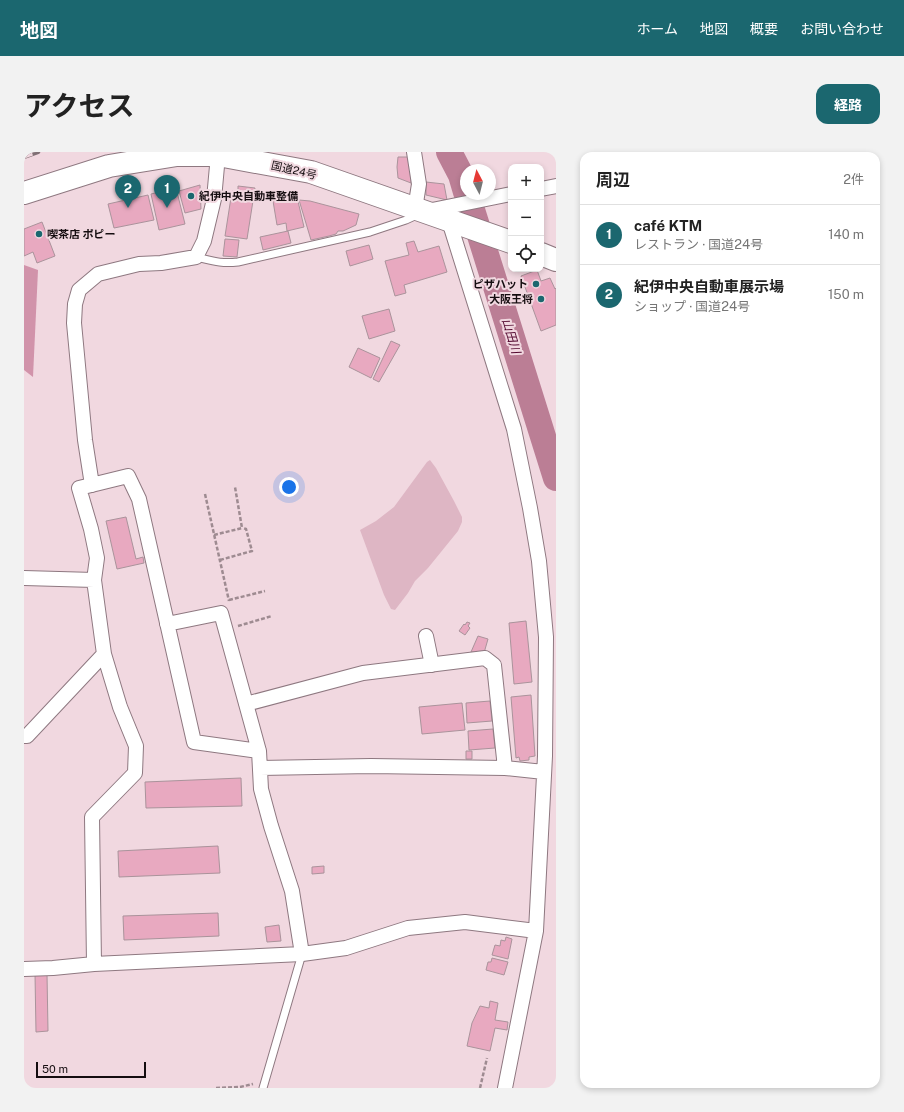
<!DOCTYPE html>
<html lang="ja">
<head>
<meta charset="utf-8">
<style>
	body { margin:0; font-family:"Public Sans","Noto Sans JP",sans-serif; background:#f2f2f2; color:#222 }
	.controls { position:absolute; right:12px; top:12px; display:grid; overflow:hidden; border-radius:8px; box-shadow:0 2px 6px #0003 }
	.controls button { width:36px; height:36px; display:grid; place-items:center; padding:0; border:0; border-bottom:1px solid #e0e0e0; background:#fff; color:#222; font:20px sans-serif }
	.compass { position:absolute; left:436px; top:12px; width:36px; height:36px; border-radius:50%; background:#fff; box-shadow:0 2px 6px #0003; rotate:353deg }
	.scale { position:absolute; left:12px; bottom:10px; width:110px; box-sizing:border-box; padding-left:4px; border:2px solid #150d10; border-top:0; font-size:11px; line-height:14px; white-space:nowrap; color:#150d10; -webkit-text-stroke:3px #f1d8e0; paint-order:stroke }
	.you { position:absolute; left:265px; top:335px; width:14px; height:14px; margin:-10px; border:3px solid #fff; border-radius:50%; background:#1a73e8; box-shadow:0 0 0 6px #1a73e833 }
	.badge { display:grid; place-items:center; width:26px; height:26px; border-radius:50%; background:#1b676f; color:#fff; font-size:13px; font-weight:700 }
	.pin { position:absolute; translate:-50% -33px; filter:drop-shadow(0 1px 2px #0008) }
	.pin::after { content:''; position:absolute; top:21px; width:14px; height:12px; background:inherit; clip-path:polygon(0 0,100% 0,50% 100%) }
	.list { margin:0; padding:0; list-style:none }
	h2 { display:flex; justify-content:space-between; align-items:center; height:52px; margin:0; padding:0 16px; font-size:17px }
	h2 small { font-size:13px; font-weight:400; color:#767676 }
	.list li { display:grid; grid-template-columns:26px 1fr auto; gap:12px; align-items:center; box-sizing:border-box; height:60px; padding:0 16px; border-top:1px solid #e0e0e0 }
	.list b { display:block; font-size:15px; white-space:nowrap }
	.list p { margin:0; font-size:13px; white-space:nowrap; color:#767676 }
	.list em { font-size:13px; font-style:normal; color:#767676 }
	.icon { flex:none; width:22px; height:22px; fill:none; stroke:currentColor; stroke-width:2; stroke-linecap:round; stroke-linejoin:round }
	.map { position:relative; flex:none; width:532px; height:936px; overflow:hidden; border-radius:12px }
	header { display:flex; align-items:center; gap:24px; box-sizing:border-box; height:56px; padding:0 20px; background:#1b676f; color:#fff }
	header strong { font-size:19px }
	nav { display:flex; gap:22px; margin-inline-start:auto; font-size:14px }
	.intro { display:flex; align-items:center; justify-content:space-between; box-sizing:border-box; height:96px; padding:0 24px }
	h1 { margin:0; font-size:28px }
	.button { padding:10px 18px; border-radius:12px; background:#1b676f; color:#fff; font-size:14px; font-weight:700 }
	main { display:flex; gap:24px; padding:0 24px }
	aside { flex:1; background:#fff; border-radius:12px; box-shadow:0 2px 6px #0003 }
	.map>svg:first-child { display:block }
	.green { fill:#deb6c4 }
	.forest { fill:#d193aa }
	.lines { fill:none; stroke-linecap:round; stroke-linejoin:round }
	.river { stroke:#bb7e95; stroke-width:26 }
	.building { fill:#e8a9c0; stroke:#aa939b }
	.lane-casing { stroke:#8e7880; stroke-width:9 }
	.street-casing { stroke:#8e7880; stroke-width:16 }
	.highway-casing { stroke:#8e7880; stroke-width:24 }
	.path { stroke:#9e8b91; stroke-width:2.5; stroke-dasharray:4 2; stroke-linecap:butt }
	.lane { stroke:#fff; stroke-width:7 }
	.street { stroke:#fff; stroke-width:14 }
	.highway { stroke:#fff; stroke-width:22 }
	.rail-casing { stroke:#807075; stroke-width:4.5 }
	.rail { stroke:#f1d8e0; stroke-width:3; stroke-dasharray:9; stroke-linecap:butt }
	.poi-dot { fill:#1b676f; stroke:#f1d8e0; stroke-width:1.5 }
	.labels { text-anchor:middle; stroke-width:4; stroke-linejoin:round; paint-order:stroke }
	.street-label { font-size:11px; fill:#150d10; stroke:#f1d8e0 }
	.poi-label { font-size:11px; font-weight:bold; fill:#150d10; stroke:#f1d8e0; text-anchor:start }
	.water-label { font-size:12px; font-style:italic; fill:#51062d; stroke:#f1d8e0 }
</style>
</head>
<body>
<header>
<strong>地図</strong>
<nav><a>ホーム</a><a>地図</a><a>概要</a><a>お問い合わせ</a></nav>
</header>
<div class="intro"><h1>アクセス</h1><a class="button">経路</a></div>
<main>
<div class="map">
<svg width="532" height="936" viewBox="0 0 532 936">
	<rect width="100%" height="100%" fill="#f1d8e0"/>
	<path class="green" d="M406,308L412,316L430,349L438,365V370L434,379L404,416L391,429L384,441L371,458L367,457L360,443L336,378L352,369L370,355L403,310Z"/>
	<path class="forest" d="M0,113L14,118L9,225L0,218Z"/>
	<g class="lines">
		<path class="river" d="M425,0L437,23L442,40
			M443,42L532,326"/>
	</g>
	<path class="building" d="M374,5H388L387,31L374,26L373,15Z
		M402,30L420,32L423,48L402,43Z
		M176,33L177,57L161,61L155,39Z
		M214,34L231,36L223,87L201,84L208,39L214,40Z
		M152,36L161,72L135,78L127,42Z
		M124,43L130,68L90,76L84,52Z
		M273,45L280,75L263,79L262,71L253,73L249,49Z
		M275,48L286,49L335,62L332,73L319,79H314L312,82L305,84L287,88Z
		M18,70L31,104L13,111L9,100L0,104V77Z
		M264,79L267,91L239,98L236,85Z
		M201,87L215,88L213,105L199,104Z
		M390,89L394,100L415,94L423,120L380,133L382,141L371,144L361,109L385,103L382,91Z
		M345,93L349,107L326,114L322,99Z
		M513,118L517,129L526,126L531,137L532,136V173L517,179L497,124Z
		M365,157L371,179L345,187L338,164Z
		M367,189L376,193L355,230L349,227Z
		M334,196L356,206L347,226L325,215Z
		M102,365L112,407L119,405L120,411L93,417L82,369Z
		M502,469L508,530L490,532L485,471Z
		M443,470L446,471L444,474L446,476L441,483L435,479L440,472L441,473Z
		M454,484L464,487L460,501L447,500Z
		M507,543L511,604L505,605V608L496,609L495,605L492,606L487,545Z
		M466,549L468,569L443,571L442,551Z
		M438,551L441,578L398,582L395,555Z
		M469,577L471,596L445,598L444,579Z
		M442,599H448V607H442Z
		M217,626L218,654L122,656L121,630Z
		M194,694L196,721L95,725L94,699Z
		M300,714V721L288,722V715Z
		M194,761L195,784L100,788L99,764Z
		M255,773L257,789L243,790L241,775Z
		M482,785L488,787L484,807L468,803L471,793L476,794L477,788L481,789Z
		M468,806L484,810L480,823L462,818L464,810H467Z
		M11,822H23L24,879L12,880Z
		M466,849L474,851L471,868L484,870L483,878L471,876L466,899L443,894L448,871L456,854L465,856Z"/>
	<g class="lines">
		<g class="lane-casing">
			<path id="lane" d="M172,105C189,109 197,112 214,110L346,80L382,68L395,62
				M239,936L278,802"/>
		</g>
		<g class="street-casing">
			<path id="street" d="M390,0L395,32L391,57
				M517,37L532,34
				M403,59L487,42
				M425,69L490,277L506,356L515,409L522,485L521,604L512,779L481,936
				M68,333L61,288L50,171L51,152L55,138L74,122L115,112L137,111L172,105L180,89L190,47L194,3L189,0
				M0,426L70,428
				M143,472L197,461L235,599
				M402,484L408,513
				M222,552L339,521L461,506L470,513L481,616
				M0,584H3L80,502
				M236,616L347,614L481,616L520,620
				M70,812L68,665L111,621L112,594L96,555L80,502L70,428L73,406L67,377L55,336L104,324L115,347L170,590L235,599L237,637L247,674L268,739L278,802
				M0,817L29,816L70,812L278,802L322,796L384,776L441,770L512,779"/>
		</g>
		<g class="highway-casing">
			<path id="highway" d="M0,41L85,14L153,3H194L287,20L487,90
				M517,102L532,108"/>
		</g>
		<path class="path" d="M181,342L205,449
			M190,383L218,376L211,335
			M196,408L228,399L222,377L219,376
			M205,448L241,439
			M214,474L248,464
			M192,936L216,935L229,932
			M456,936L463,906"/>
		<use href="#lane" class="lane"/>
		<use href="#street" class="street"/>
		<use href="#highway" class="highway"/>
		<g class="rail-casing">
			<path id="rail" d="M0,5L14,0"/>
		</g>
		<use href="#rail" class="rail"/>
	</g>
	<g class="poi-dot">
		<circle cx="167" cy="44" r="4"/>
		<circle cx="15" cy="82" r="4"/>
		<circle cx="512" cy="132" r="4"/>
		<circle cx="517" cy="147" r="4"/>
	</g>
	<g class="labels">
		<g class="street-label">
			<text transform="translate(270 18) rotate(13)" y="4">国道24号</text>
		</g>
		<g class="poi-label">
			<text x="175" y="48">紀伊中央自動車整備</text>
			<text x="23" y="86">喫茶店 ポピー</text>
			<text x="504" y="136" text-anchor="end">ピザハット</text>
			<text x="509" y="151" text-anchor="end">大阪王将</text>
		</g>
		<g class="water-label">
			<text transform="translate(487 184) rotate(73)" y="4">山田川</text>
		</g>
	</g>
</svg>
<div class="controls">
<button>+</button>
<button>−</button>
<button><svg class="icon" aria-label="locate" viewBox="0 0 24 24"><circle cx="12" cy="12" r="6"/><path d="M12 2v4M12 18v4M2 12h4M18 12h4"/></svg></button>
</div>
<svg class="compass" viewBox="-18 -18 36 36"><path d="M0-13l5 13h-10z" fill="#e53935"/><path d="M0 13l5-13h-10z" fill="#767676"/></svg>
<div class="scale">50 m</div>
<div class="you"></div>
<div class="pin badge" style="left:143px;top:56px">1</div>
<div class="pin badge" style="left:104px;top:56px">2</div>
</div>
<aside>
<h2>周辺<small>2件</small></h2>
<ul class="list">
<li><span class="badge">1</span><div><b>café KTM</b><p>レストラン · 国道24号</p></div><em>140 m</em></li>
<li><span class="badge">2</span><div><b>紀伊中央自動車展示場</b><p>ショップ · 国道24号</p></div><em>150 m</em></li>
</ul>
</aside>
</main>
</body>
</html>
